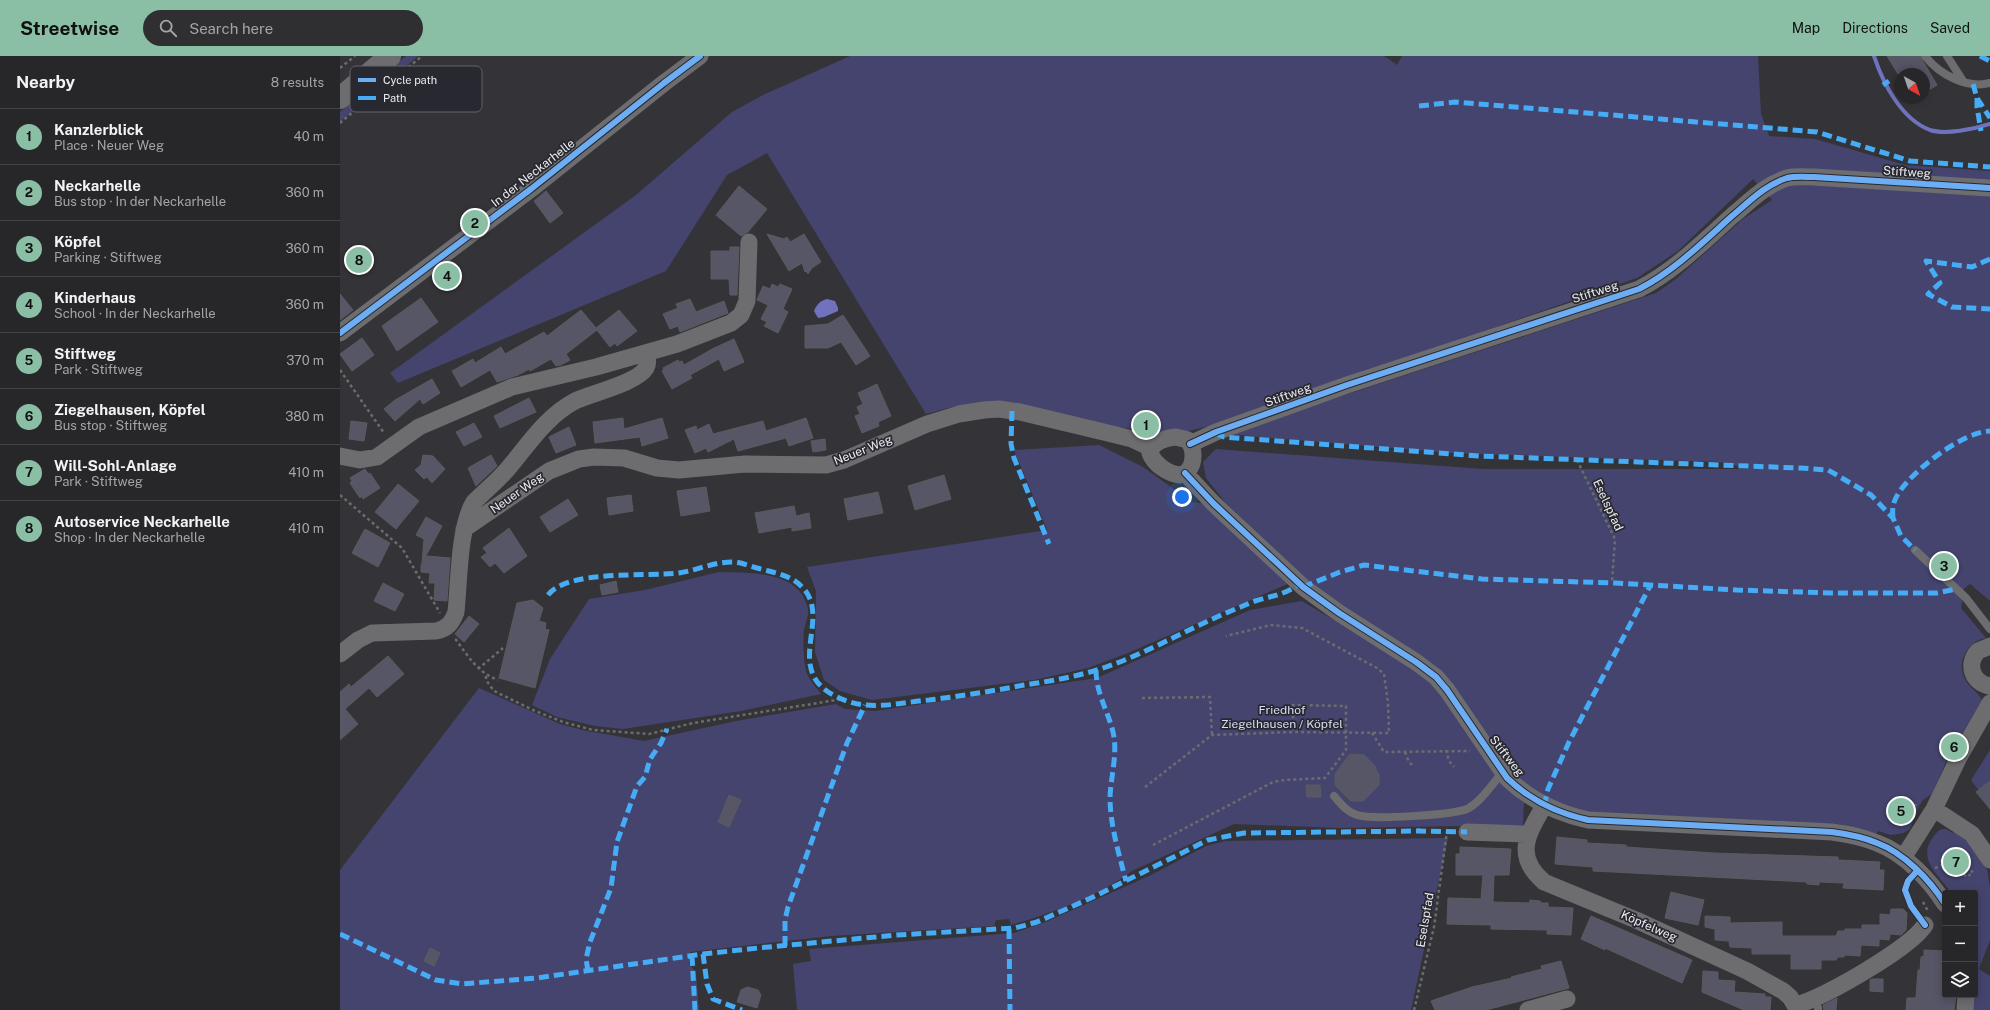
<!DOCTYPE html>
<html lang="en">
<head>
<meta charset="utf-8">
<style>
	body { margin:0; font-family:"Public Sans",sans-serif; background:#2f2f32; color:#f1f3f6 }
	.controls { position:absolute; right:12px; bottom:12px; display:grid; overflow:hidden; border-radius:4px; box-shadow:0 2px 10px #0003 }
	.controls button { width:36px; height:36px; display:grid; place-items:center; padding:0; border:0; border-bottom:1px solid #434447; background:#27272a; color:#f1f3f6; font:20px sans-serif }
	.compass { position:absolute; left:1554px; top:12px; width:36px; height:36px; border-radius:50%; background:#27272a; box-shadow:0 2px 10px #0003; rotate:140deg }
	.you { position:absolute; left:842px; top:441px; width:14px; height:14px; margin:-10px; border:3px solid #fff; border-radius:50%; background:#1a73e8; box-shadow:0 0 0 6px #1a73e833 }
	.badge { display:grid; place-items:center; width:26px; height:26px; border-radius:50%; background:#8abfa5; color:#111; font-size:13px; font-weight:700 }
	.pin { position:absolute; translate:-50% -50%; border:2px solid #fff; box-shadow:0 1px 4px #0006 }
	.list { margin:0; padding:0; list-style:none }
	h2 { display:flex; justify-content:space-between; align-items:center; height:52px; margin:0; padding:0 16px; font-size:17px }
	h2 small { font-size:13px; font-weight:400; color:#a4a5a8 }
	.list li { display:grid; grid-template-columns:26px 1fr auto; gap:12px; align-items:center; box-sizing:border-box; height:56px; padding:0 16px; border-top:1px solid #434447 }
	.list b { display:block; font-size:15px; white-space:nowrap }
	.list p { margin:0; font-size:13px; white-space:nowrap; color:#a4a5a8 }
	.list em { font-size:13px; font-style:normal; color:#a4a5a8 }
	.icon { flex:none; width:22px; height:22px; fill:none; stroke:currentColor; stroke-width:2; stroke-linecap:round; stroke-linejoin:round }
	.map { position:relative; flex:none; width:1650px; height:954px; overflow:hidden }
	header { display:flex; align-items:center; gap:24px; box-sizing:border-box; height:56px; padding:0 20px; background:#8abfa5; color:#111 }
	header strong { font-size:19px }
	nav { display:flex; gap:22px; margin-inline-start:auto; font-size:14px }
	.search { width:280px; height:36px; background:#2f2f32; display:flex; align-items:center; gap:10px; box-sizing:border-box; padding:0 14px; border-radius:22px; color:#a4a5a8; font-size:15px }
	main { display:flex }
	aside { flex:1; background:#27272a }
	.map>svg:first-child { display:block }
	.green { fill:#44446e }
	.water { fill:#7172bd }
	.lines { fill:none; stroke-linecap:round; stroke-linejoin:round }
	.stream { stroke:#7172bd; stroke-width:4 }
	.building { fill:#565666; stroke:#5b5b5e }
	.path { stroke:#6c6c6f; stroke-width:2.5; stroke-dasharray:3 3; stroke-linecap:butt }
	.service { stroke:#6d6d70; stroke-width:8 }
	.minor { stroke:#6d6d70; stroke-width:17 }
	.secondary { stroke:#6d6d70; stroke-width:22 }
	.quiet { stroke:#46acf6; stroke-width:5; stroke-dasharray:10 5; stroke-linecap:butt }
	.cycleway-casing { stroke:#282830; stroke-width:8 }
	.cycleway { stroke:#6dadf4; stroke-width:6 }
	.labels { text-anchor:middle; stroke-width:3.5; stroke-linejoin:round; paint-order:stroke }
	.street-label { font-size:12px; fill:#ebebf0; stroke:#282830 }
	.park-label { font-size:12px; fill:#dadcf3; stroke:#282830 }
	.key { fill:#282830; stroke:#62626a; stroke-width:1 }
	.key-label { font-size:11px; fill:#ebebf0 }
</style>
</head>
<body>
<header>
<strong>Streetwise</strong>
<div class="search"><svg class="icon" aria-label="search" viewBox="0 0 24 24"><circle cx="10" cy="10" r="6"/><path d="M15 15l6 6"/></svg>Search here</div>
<nav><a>Map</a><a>Directions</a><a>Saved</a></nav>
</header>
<main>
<aside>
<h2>Nearby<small>8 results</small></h2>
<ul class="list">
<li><span class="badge">1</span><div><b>Kanzlerblick</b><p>Place · Neuer Weg</p></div><em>40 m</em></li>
<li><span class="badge">2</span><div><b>Neckarhelle</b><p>Bus stop · In der Neckarhelle</p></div><em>360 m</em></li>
<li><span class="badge">3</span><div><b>Köpfel</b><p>Parking · Stiftweg</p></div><em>360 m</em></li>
<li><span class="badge">4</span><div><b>Kinderhaus</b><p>School · In der Neckarhelle</p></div><em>360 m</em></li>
<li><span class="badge">5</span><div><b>Stiftweg</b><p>Park · Stiftweg</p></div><em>370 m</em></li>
<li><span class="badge">6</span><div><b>Ziegelhausen, Köpfel</b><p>Bus stop · Stiftweg</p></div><em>380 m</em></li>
<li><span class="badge">7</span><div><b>Will-Sohl-Anlage</b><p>Park · Stiftweg</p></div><em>410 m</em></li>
<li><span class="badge">8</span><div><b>Autoservice Neckarhelle</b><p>Shop · In der Neckarhelle</p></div><em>410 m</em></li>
</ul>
</aside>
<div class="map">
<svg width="1650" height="954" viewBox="0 0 1650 954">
	<rect width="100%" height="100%" fill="#343438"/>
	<path class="green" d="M66,0H78L0,66V56Z
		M510,0H1044L1057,9L1062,0H1418L1421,58L1429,80L1475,83L1565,109L1650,115V545L1630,528L1624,533L1621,552L1646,582C1627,585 1615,608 1626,625C1631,633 1638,636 1642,644L1622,678L1617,677L1612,685L1614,688L1592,738L1583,744L1579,750L1570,773L1563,777L1551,779L1538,775L1536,779L1498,768L1242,756C1231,752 1219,750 1210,744C1159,717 1143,665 1107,624L972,531L885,446L866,422L863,406L876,393L1143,413H1410L1379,406L1111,397L886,378L1316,237L1336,223L1403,163L1432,144L1413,123L1338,195L1297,222L874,369L844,376L810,375L761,369L637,347L608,352L586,358L427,97L387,119L326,215L58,327L50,317L296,139L392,56L423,39Z
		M759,389L803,411L838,436V445L872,448L952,526L788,597L748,612L694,624L532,644L500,635L484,624L475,596L476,535L467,511L707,474L674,394Z
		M379,516C409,517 460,514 468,553C469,560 465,568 464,574C463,587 463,605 467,618C470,625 477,632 481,638L401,655L283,673L255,670L217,661L192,649L210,603L249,543L305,534Z
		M962,545L1077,614L1100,635L1160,726L1184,746L1183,769L999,772L894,768L792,815C757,841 712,857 671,869L669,863L656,864L654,870L491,880L350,896L349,908L356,917L359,954H0V814L139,632L220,668L242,674L304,685L396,665L496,648L505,653L535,655L757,622L910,554Z
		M1650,694V728L1640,736L1631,724Z
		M1602,773H1606L1613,777L1615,774L1638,795L1647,812L1650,831V884L1639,913L1650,920V954H1632L1633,939H1635V837H1611C1601,821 1581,808 1589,788C1592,782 1596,776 1602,773Z
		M1108,782L1071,954H457L453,908L471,905L469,893L674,877L708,865L811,819L866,790L885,785Z"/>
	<path class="water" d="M487,243L495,245L498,252V255L484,261L478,262L474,255C477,248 480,245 487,243Z"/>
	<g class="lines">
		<path class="stream" d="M1534,0C1543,27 1561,63 1590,74C1605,79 1635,73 1650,68"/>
	</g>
	<path class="building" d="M1547,0H1580L1597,29L1584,37V18H1558Z
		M399,130L427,153L408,176L401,180L376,159Z
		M206,135L223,157L210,167L194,145Z
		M427,178L444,183L447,181L450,186L464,178L481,206L472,212L468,218L466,215L465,216L462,207L449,215Z
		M390,191H399L397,239H390L389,223H371V195H390Z
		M432,228L438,231L440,228L452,233L443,253L448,256L438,277L424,270L427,266L421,263L428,249L417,244L423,230L430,233Z
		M0,238L13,254L0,264Z
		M81,242L98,266L57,295L42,270Z
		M350,243L356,256L384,245L388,257L340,276L338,270L330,273L323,258L338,252L336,248Z
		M241,254L256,272L279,254L297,275L277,290L275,287L270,291L257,274L226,298L230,304L221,309L216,310L211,303L190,315L189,313L178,319L157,326L150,314L121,331L112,315L133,303L135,307L161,291L165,298L204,276L207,280Z
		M503,259L530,300L516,309L501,286L488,292H465V270L488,268Z
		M22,282L34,299L12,315L0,298Z
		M394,283L404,306L384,315L379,303L350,319L352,322L332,333L322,315L324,314L323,312L338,304L339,306L342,305L344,309L374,292Z
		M92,323L100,337L83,348L80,343L55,365L44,353L55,344Z
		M537,328L551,360L538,366L539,370L522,377L515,360L520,358L517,351L523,348L518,337Z
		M189,342L196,356L160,372L154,360Z
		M283,362L284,373L322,362L328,382L302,390L300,381L255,387L253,366Z
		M466,362L473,382L449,390L446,382L398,395L394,383L368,396L366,392L355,397L345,374L356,370L357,374L369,368L373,378L423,365L426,375Z
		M11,365L27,367L24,385L9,383Z
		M134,367L142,381L124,390L116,376Z
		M229,371L236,389L216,397L209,381Z
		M485,383L486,394L473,396L471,385Z
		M83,399L93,400L105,413L92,427L87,421L84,423L75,414L81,409Z
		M151,399L157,410L136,430L128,412Z
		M25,413L28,418L30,417L40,432L23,443L22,440L20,442L10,427L12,425L10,422Z
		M604,419L611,443L575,454L568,430Z
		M58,428L79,445L56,473L35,456Z
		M366,431L370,455L341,460L337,435Z
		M538,436L543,457L508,464L504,443Z
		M291,439L293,455L269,459L267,442Z
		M228,443L238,459L210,476L200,461Z
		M454,450L456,460L469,457L471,472L452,475V471L419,477L415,457Z
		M86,461L102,470L82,507L84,483L76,479Z
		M169,472L187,500L164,517L155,507L150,511L141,501L147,497L143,492Z
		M25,473L50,487L38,511L12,497Z
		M87,500L110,502L107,545L94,544L95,527H89L90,517L81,516V509Z
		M276,525L278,536L262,539L260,529Z
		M43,527L64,538L55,555L34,545Z
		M193,544L203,552L199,565L206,567L205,573L209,574L195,632L159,622L177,547Z
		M129,560L139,568L124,586L115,578Z
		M48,600L64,618L37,641L29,632L5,653L18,668L0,684V636L9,628L11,631Z
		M1010,698L1024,699L1036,711V715L1039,718V729L1023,745H1011L995,729V718Z
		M1650,725V753L1636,736Z
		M966,729H980L981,741H967Z
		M389,739L401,744L389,771L378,766Z
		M1217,781L1247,784V787L1286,789V791L1373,797L1498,801V804L1540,806L1539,814H1544L1543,834L1503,832L1504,827L1479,826V829L1467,828V826L1253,815V811L1215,808Z
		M1120,791L1171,793L1169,819H1154L1153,846L1189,847L1190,844L1200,845L1201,847H1208V851L1233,852L1231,879L1207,878V874L1151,873V869L1107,868L1108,842L1141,843L1143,819H1116V798H1120Z
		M1331,836L1364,844L1358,869L1325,862Z
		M1551,853H1563L1567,857L1566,874L1561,879L1550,878L1549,884L1539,883V890L1521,889L1520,900L1504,899V901H1498L1496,904H1481V913H1451V898H1412V892L1390,891L1389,885L1375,884V873L1365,871V860L1390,861V867L1442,866V880H1496L1498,875H1505V873H1522V869H1540V858L1550,859Z
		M1251,860L1352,904L1342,927L1265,892V894L1241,883Z
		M90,892L100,897L94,910L84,905Z
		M1584,894L1605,895V939H1616L1614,954H1566L1567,942H1576L1578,914H1580L1581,901L1584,900Z
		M1221,905L1229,932L1146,954H1095L1091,945L1132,931L1172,922L1171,921L1202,913L1201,910Z
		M1363,915L1378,916V924L1395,925L1394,936L1425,938V941H1431L1430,954H1404L1362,936Z
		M1532,923H1543V936L1530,935V924Z
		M407,931L418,934L421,939L417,952L397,946L401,934Z
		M1497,942L1496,954H1484L1483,949Z"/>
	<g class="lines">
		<path class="path" d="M0,12L15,0
			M36,38L82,0
			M0,67L13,56
			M0,314L44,377
			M1237,404L1275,483L1272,527
			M0,439L62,492L100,557
			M117,583L116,584C129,601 137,616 158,624
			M138,613L163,592
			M146,620V624L154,635L193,654L223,666L253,674L309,678L353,667L503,643
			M802,642L870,641L872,679
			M1032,677L1044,696L1130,695
			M1106,694L1109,705L1114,711
			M1065,696L1069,706L1073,710
			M805,731L872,679L953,676L1049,677L1048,647L1044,618L1037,612L962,572L931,569L886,580
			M1573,755L1576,748
			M1561,770L1566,757L1573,759
			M1079,775V769
			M813,789L933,726L945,724L985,722L1006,694V650L953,649V676
			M1600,805L1605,803L1609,805
			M1628,809L1633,817L1626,821L1621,814Z
			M1595,812L1610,806L1620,811L1631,804
			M1583,846L1588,855
			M1074,954L1094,871L1107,775"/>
		<path class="service" d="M1585,0C1599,18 1626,33 1650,27
			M1607,0L1623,25
			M1575,494L1626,542L1650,573
			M994,740C1001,748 1007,756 1017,759C1032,764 1112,759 1127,753C1141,746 1152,728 1163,716
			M1478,954V952"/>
		<path class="minor" d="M0,277L191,133L324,27L360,0
			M836,381L848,384C856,395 855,416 840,419C828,418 814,408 810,397C812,385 827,382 836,381Z
			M850,388L876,376L1007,329L1299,233C1334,215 1363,186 1392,160C1409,146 1425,129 1447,122C1455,120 1465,121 1474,121L1650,132
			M0,400L20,404L37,401L79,371L172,331L256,311L337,288L391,267L401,259L407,245L409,186
			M845,417L873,447L963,531L999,557L1076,606L1096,621L1107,634L1167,722C1190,744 1216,757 1248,764L1492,776C1507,778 1523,781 1537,787C1564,797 1590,824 1605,848
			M124,473L209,415L239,403L254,401L284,402L317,412L339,414L405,408L486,409L504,404L587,368L619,358L644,354L659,353L680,356L772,378L792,383L811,392
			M1650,590L1638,595C1626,608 1632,627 1650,630
			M0,598L18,584L32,577L96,575C107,573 112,567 116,556C119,527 119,469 134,446C146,434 160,423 171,409C190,386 207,360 235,345C252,337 297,327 306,312C309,307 307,302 306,297
			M1204,750C1187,779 1174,800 1204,826L1296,864L1407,915L1443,935L1450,941L1458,954
			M1594,753L1632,778L1650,804
			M1127,776L1188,778
			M1563,802L1594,753L1619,701L1650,647
			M1456,949C1484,942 1570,892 1585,869
			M1188,954L1227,943
			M1625,954L1626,939"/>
		<path class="secondary" d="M0,42L50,0"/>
		<path class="quiet" d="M1640,0L1650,5
			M1633,28L1637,42L1650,62
			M1543,29L1549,25
			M1637,42V51L1641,75
			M1079,50L1115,46L1477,76L1570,105L1650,111
			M1650,203L1632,211L1586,205L1600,227L1588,238L1612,251L1650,253
			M672,355L671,388L674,402L709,488
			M876,376L879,379L884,381L1140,400L1460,412L1488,414L1531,439L1553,462L1561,480L1575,494
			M1553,462C1552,453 1553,446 1558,438C1572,415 1622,376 1650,375
			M963,531L1000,516L1024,509L1142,523L1275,527L1397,534L1491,537H1597L1616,533
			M208,539C228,513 308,521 339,517C358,514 376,505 395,506C403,507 410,510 417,512C434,517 451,518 464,533C493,567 435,622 510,646C535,654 564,646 589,644C621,640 653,635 684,629C712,625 740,620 766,611C807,597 846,574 886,557C896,553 905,549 915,545C931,540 945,539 959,528
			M756,614C756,637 768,655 773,676C778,697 771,719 770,741C770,769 779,798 786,825
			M1204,750L1208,733L1229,686L1310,530
			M669,873L670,954
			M0,878L96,924L122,928L197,922L363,898L418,892L557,879L675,872L697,866L751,842L868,784L904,777L1079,775L1127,776
			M445,890V864L448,851L507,687L525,649
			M363,898L367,928L373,943L402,954
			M352,900L355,954
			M248,915L246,903L250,886L271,832L277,786L297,730L305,721L310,703L321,687L327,673"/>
		<g class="cycleway-casing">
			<path id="cycleway" d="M0,277L191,133L324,27L360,0
				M850,388L876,376L1007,329L1299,233C1334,215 1363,186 1392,160C1409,146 1425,129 1447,122C1455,120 1465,121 1474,121L1650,132
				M845,417L873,447L963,531L999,557L1076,606L1096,621L1107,634L1167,722C1190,744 1216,757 1248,764L1492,776C1507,778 1523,781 1537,787C1564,797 1590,824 1605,848
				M1577,815L1568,825L1565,834L1571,850L1585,869"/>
		</g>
		<use href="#cycleway" class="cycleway"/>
	</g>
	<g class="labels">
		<g class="street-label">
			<text transform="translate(1567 116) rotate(4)" y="4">Stiftweg</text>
			<text transform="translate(193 117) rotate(-38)" y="4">In der Neckarhelle</text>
			<text transform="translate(1255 236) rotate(-18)" y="4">Stiftweg</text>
			<text transform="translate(948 339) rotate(-20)" y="4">Stiftweg</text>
			<text transform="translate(523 394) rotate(-22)" y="4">Neuer Weg</text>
			<text transform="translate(177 437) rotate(-35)" y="4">Neuer Weg</text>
			<text transform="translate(1268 449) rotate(65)" y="4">Eselspfad</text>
			<text transform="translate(1167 700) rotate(52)" y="4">Stiftweg</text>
			<text transform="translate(1085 864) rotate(-80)" y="4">Eselspfad</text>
			<text transform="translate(1309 870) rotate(24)" y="4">Köpfelweg</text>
		</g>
		<g class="park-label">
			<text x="942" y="658">Friedhof<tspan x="942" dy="14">Ziegelhausen / Köpfel</tspan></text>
		</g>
	</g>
	<rect x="10" y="10" width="132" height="46" rx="6" class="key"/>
	<rect x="18" y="22" width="18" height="4" fill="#6dadf4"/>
	<rect x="18" y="40" width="18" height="4" fill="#46acf6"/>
	<g class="key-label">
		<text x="43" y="28">Cycle path</text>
		<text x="43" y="46">Path</text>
	</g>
</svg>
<div class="controls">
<button>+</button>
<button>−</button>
<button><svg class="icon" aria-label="layers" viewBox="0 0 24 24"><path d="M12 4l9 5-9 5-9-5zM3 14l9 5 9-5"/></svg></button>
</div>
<svg class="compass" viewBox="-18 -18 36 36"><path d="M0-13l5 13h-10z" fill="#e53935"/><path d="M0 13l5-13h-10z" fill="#a4a5a8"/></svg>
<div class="you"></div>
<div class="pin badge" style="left:806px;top:369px">1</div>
<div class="pin badge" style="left:135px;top:167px">2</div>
<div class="pin badge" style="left:1604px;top:510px">3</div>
<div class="pin badge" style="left:107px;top:220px">4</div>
<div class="pin badge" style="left:1561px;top:755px">5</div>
<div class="pin badge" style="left:1614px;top:691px">6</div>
<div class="pin badge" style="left:1616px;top:806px">7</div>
<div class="pin badge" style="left:19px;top:204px">8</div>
</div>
</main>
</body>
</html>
